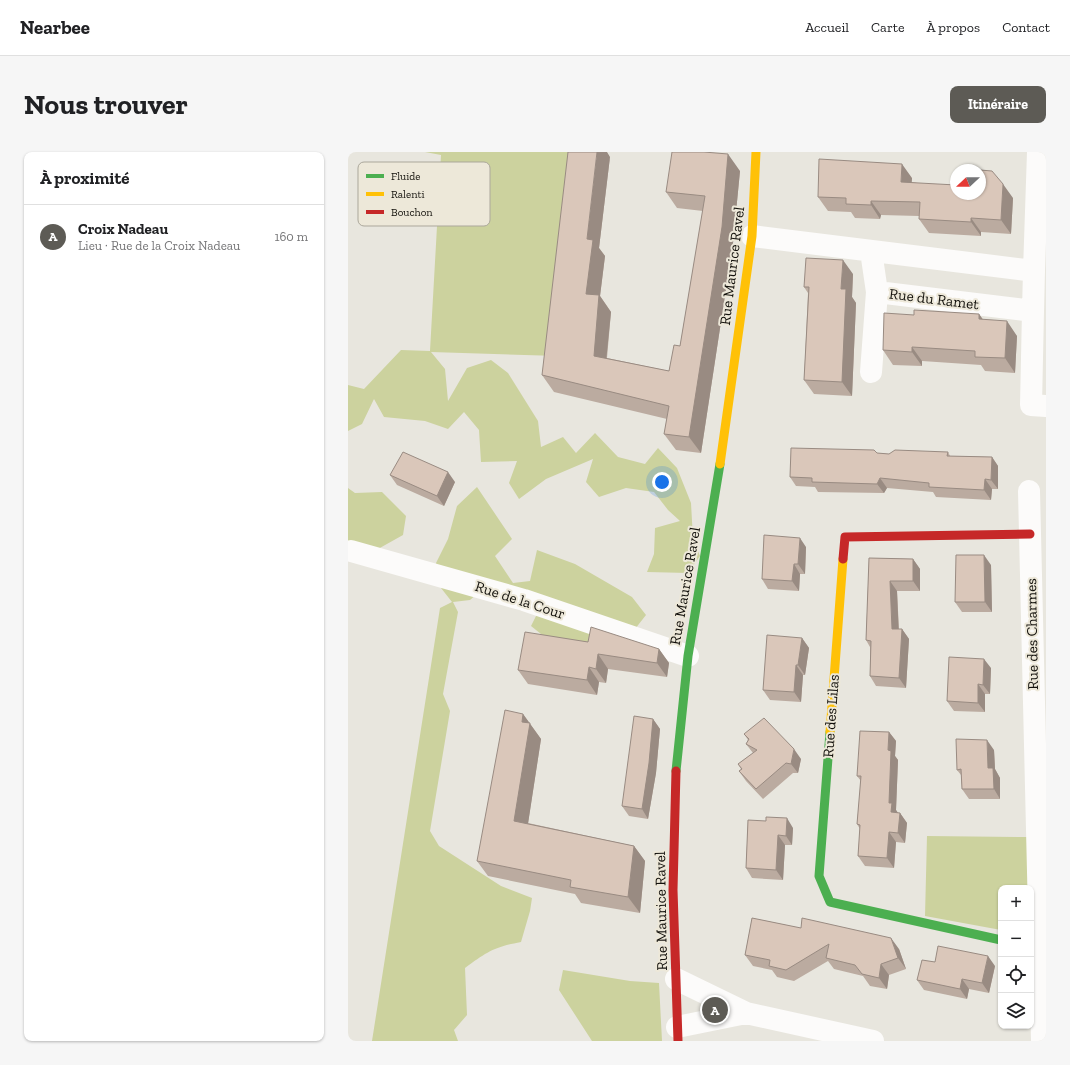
<!DOCTYPE html>
<html lang="fr">
<head>
<meta charset="utf-8">
<style>
	body { margin:0; font-family:"Zilla Slab",serif; background:#f6f6f6; color:#202124 }
	.controls { position:absolute; right:12px; bottom:12px; display:grid; overflow:hidden; border-radius:8px; box-shadow:0 1px 3px #0004 }
	.controls button { width:36px; height:36px; display:grid; place-items:center; padding:0; border:0; border-bottom:1px solid #e0e0e0; background:#fff; color:#202124; font:20px sans-serif }
	.compass { position:absolute; left:602px; top:12px; width:36px; height:36px; border-radius:50%; background:#fff; box-shadow:0 1px 3px #0004; rotate:248deg }
	.you { position:absolute; left:314px; top:330px; width:14px; height:14px; margin:-10px; border:3px solid #fff; border-radius:50%; background:#1a73e8; box-shadow:0 0 0 6px #1a73e833 }
	.badge { display:grid; place-items:center; width:26px; height:26px; border-radius:50%; background:#5d5b55; color:#fff; font-size:13px; font-weight:700 }
	.pin { position:absolute; translate:-50% -50%; border:2px solid #fff; box-shadow:0 1px 4px #0006 }
	.list { margin:0; padding:0; list-style:none }
	h2 { display:flex; justify-content:space-between; align-items:center; height:52px; margin:0; padding:0 16px; font-size:17px }
	h2 small { font-size:13px; font-weight:400; color:#757577 }
	.list li { display:grid; grid-template-columns:26px 1fr auto; gap:12px; align-items:center; box-sizing:border-box; height:64px; padding:0 16px; border-top:1px solid #e0e0e0 }
	.list b { display:block; font-size:15px; white-space:nowrap }
	.list p { margin:0; font-size:13px; white-space:nowrap; color:#757577 }
	.list em { font-size:13px; font-style:normal; color:#757577 }
	.icon { flex:none; width:22px; height:22px; fill:none; stroke:currentColor; stroke-width:2; stroke-linecap:round; stroke-linejoin:round }
	.map { position:relative; flex:none; width:698px; height:889px; overflow:hidden; border-radius:8px }
	header { display:flex; align-items:center; gap:24px; box-sizing:border-box; height:56px; padding:0 20px; background:#fff; border-bottom:1px solid #e0e0e0 }
	header strong { font-size:19px }
	nav { display:flex; gap:22px; margin-inline-start:auto; font-size:14px }
	.intro { display:flex; align-items:center; justify-content:space-between; box-sizing:border-box; height:96px; padding:0 24px }
	h1 { margin:0; font-size:28px }
	.button { padding:10px 18px; border-radius:8px; background:#5d5b55; color:#fff; font-size:14px; font-weight:700 }
	main { display:flex; gap:24px; padding:0 24px }
	aside { flex:1; background:#fff; border-radius:8px; box-shadow:0 1px 3px #0004 }
	.map>svg:first-child { display:block }
	.green { fill:#ccd29e }
	.lines { fill:none; stroke-linecap:round; stroke-linejoin:round }
	.street { stroke:#fcfbfa; stroke-width:22 }
	.fast { stroke:#4caf50; stroke-width:9 }
	.slow { stroke:#ffc107; stroke-width:9 }
	.jam { stroke:#c62828; stroke-width:9 }
	.wall { fill:#bbaba0 }
	.shaded-wall { fill:#998b82 }
	.building { fill:#dac7ba; stroke:#998b82 }
	.labels { text-anchor:middle; stroke-width:4; stroke-linejoin:round; paint-order:stroke }
	.street-label { font-size:15px; fill:#12100b; stroke:#ede8d9 }
	.key { fill:#ede8d9; stroke:#aba79b; stroke-width:1 }
	.key-label { font-size:11px; fill:#12100b }
</style>
</head>
<body>
<header>
<strong>Nearbee</strong>
<nav><a>Accueil</a><a>Carte</a><a>À propos</a><a>Contact</a></nav>
</header>
<div class="intro"><h1>Nous trouver</h1><a class="button">Itinéraire</a></div>
<main>
<aside>
<h2>À proximité<small></small></h2>
<ul class="list">
<li><span class="badge">A</span><div><b>Croix Nadeau</b><p>Lieu · Rue de la Croix Nadeau</p></div><em>160 m</em></li>
</ul>
</aside>
<div class="map">
<svg width="698" height="889" viewBox="0 0 698 889">
	<rect width="100%" height="100%" fill="#e8e6de"/>
	<path class="green" d="M77,0H234L210,204L83,200L97,217L100,249L119,216L143,208L160,221L190,269L193,295L215,285L228,301L247,281L270,305L297,312L310,296L329,316L343,351L345,387L352,404L340,421L299,420L306,402L307,376L332,369L320,358L306,340L278,336L251,345L238,330L245,307L198,327L171,347L161,331L169,309L133,310L131,278L116,260L100,277L77,269L36,265L26,247L14,272L0,279V233L16,237L53,198L82,199L93,3Z
		M129,335L164,387L147,404L165,431L182,429L189,398L227,412L284,445L298,463L287,477L213,498L183,474L189,462L136,436L122,448L105,450L110,460L95,542L102,559L82,679L91,694L153,734L184,746L182,759L173,790C146,795 139,800 117,816L119,863L106,878L110,889H24L92,456L104,450L93,436L88,411L100,387L109,354Z
		M0,336L7,341L34,340L58,364L55,383L30,397L0,390Z
		M579,684L679,685L681,736H653V778L577,764Z
		M215,818L282,829L311,831L314,889H244L211,838Z"/>
	<g class="lines">
		<path class="street" d="M404,84C498,96 592,108 686,119L685,159L529,140L523,99
			M686,119L690,0
			M685,159L683,253L698,254
			M523,220L529,140
			M681,339L694,889
			M3,399L176,448L340,504
			M328,827L398,861L329,875
			M398,861L525,889"/>
		<path class="fast" d="M482,580L471,724L482,750L653,788
			M328,619L340,504L372,312"/>
		<path class="slow" d="M372,312L404,84L408,0
			M482,580L495,407"/>
		<path class="jam" d="M495,407L497,385L682,382
			M328,619L325,738L330,889"/>
	</g>
	<path class="wall" d="M262,5L251,96L257,104L252,144L263,160L259,206L321,219L332,194L355,59L329,56L318,40L392,19L385,91L353,301L328,298L316,282L319,267L206,240L194,223Z
		M564,26L563,30L665,46L663,82L633,80V84L581,81L571,67V64L533,63L532,67L507,66L503,60L480,59L470,45Z
		M505,122L504,145L508,151L504,244L466,242L456,228L460,141L456,135Z
		M631,162L635,168L669,184L667,221L637,219L633,213L574,209V214L545,213L535,198Z
		M600,300L602,304L644,305L650,314V337H644L643,348L588,345L585,340L539,336L536,341L470,340L467,335L448,334L442,325L529,301L541,302Z
		M42,323L107,330L96,354L49,333Z
		M458,395L457,422H452L451,439L420,437L414,427Z
		M521,406L565,407L572,417V439H549L551,477H554L561,487L558,536L528,534L522,524V495L518,488Z
		M643,413L644,460H614L607,450Z
		M454,486L461,496L457,523H455L453,550L422,548L415,538Z
		M240,490L311,497L321,511L319,525L260,517L258,531L251,530L249,543L180,532L170,518Z
		M643,516L642,542H637V560L606,559L599,549Z
		M175,562L193,587L180,671L286,694L297,709L292,761L233,751L227,742L140,724L129,709Z
		M305,567L312,577L308,621L300,667L281,664L274,654Z
		M541,580L548,589L547,604L550,608L548,658L550,661H552L559,671L557,691L548,690L546,716L517,714L510,704L512,677L509,672L513,629L509,624Z
		M396,582L453,607L450,621H445L415,647L398,629L391,619L393,617L390,612L405,601L398,592L400,588Z
		M646,598L647,617L652,626V647H621L614,637L613,623L609,618Z
		M400,668L445,676L444,693H437L435,728L404,726L398,716Z
		M404,766L551,797L558,817L541,823L539,837L522,834L515,824L486,817L480,809L446,829L429,825L424,818L405,814L397,803Z
		M587,810L647,814L641,841L621,837L619,847L576,838L569,828Z"/>
	<path class="shaded-wall" d="M249,0H259L262,5L251,96L257,104L252,144L263,160L257,220L246,204L238,142L239,87Z
		M380,2L392,19L385,91L353,301L341,285Z
		M554,12L564,26L563,44L553,30Z
		M655,32L665,46L663,82L653,68Z
		M523,49L533,63L532,67L523,53Z
		M623,66L633,80V84L623,70Z
		M495,108L505,122L504,145L508,151L504,244L494,230L493,137Z
		M631,162L641,176L631,167Z
		M659,169L669,184L667,221L657,206Z
		M564,195L574,209V214L564,200Z
		M644,305L650,314V337L643,328Z
		M100,320L107,330L96,354L89,344Z
		M532,326L539,336L536,341L529,332Z
		M637,327L644,337L643,348L636,338Z
		M452,386L458,395L457,422L450,412Z
		M636,403L643,413L644,460L637,450Z
		M565,407L572,417V439L565,429Z
		M446,412L452,422L451,439L444,429Z
		M542,429L549,439L551,487L544,477Z
		M554,477L561,487L558,536L551,526Z
		M454,486L461,496L457,523L450,513Z
		M311,497L321,511L319,525L309,511Z
		M250,502L260,517L258,531L248,517Z
		M636,507L643,516L642,542L635,533Z
		M448,513L455,523L453,550L446,540Z
		M241,515L251,530L249,543L239,528Z
		M630,532L637,542V560L630,551Z
		M175,562L193,587L178,685L166,669L174,570Z
		M305,567L312,577L308,621L300,667L294,657Z
		M541,580L548,589L547,604L550,608L548,658L550,661L543,660L541,651L540,598Z
		M639,588L646,598L647,617L652,626V647L646,637L640,616Z
		M446,597L453,607L450,621L443,612Z
		M552,661L559,671L557,691L550,681Z
		M439,666L445,676L444,693L438,684Z
		M541,680L548,690L546,716L539,706Z
		M430,683L437,693L435,728L428,718Z
		M286,694L297,709L292,761L280,745Z
		M543,786L551,797L558,817L550,806Z
		M640,804L647,814L641,841L634,831Z
		M533,812L541,823L539,837L531,826Z
		M614,827L621,837L619,847L612,837Z"/>
	<path class="building" d="M220,0H249L239,87L245,88L238,142L251,143L246,204L321,219L326,193L332,194L357,44L318,40L324,0H356L380,2L374,75L341,285L316,282L321,254L194,223Z
		M471,7L554,12L553,30L608,33V42H632V18L644,19L655,32L653,68L623,66V70L571,67L572,50L523,49V53L498,52V46L470,45Z
		M458,106L495,108L493,137H498L494,230L456,228L461,135H456Z
		M566,158L631,162V167L659,169L657,206L627,205V199L564,195V200L535,198L536,161L566,163Z
		M443,296L526,298L529,301L541,302L547,298L600,300L599,304L644,305L643,328L637,327L636,338L581,335V331L532,326L529,332L464,330V326L442,325Z
		M55,300L100,320L89,344L42,323Z
		M416,383L452,386L450,412H446L444,429L414,427Z
		M608,403H636L637,450H607Z
		M521,406L565,407V429H542L544,477H554L551,526L522,524L523,489L518,488Z
		M243,475L311,497L309,511L250,502L248,517L241,515L239,528L170,518L177,480L240,490Z
		M419,483L454,486L450,513H448L446,540L415,538Z
		M601,505L636,507L635,533L630,532V551L599,549Z
		M157,558L175,562L174,570L182,571L166,669L286,694L280,745L222,735L223,728L129,709Z
		M286,564L305,567L301,611L294,657L274,654Z
		M416,566L446,597L443,612L438,611L408,637L391,619L394,617L390,612L409,598L398,592L401,587L396,582Z
		M512,579L541,580L540,598L543,599L541,651H544L543,660L552,661L550,681L541,680L539,706L510,704L512,673L509,672L513,624H509Z
		M608,587L639,588L640,616H645L646,637H614L613,617L609,618Z
		M418,665L439,666L438,684L430,683L428,718L398,716L400,668L418,669Z
		M404,766L453,776L454,766L543,786L550,806L533,812L531,826L514,822L507,813L478,806L481,792L438,818L421,814L422,808L397,803Z
		M590,794L640,804L634,831L614,827L612,837L569,828L574,808L587,810Z"/>
	<g class="labels">
		<g class="street-label">
			<text transform="translate(384 114) rotate(-83)" y="5">Rue Maurice Ravel</text>
			<text transform="translate(586 147) rotate(7)" y="5">Rue du Ramet</text>
			<text transform="translate(337 434) rotate(-80)" y="5">Rue Maurice Ravel</text>
			<text transform="translate(172 448) rotate(18)" y="5">Rue de la Cour</text>
			<text transform="translate(684 482) rotate(-91)" y="5">Rue des Charmes</text>
			<text transform="translate(483 564) rotate(-86)" y="5">Rue des Lilas</text>
			<text transform="translate(313 759) rotate(-91)" y="5">Rue Maurice Ravel</text>
		</g>
	</g>
	<rect x="10" y="10" width="132" height="64" rx="6" class="key"/>
	<rect x="18" y="22" width="18" height="4" fill="#4caf50"/>
	<rect x="18" y="40" width="18" height="4" fill="#ffc107"/>
	<rect x="18" y="58" width="18" height="4" fill="#c62828"/>
	<g class="key-label">
		<text x="43" y="28">Fluide</text>
		<text x="43" y="46">Ralenti</text>
		<text x="43" y="64">Bouchon</text>
	</g>
</svg>
<div class="controls">
<button>+</button>
<button>−</button>
<button><svg class="icon" aria-label="locate" viewBox="0 0 24 24"><circle cx="12" cy="12" r="6"/><path d="M12 2v4M12 18v4M2 12h4M18 12h4"/></svg></button>
<button><svg class="icon" aria-label="layers" viewBox="0 0 24 24"><path d="M12 4l9 5-9 5-9-5zM3 14l9 5 9-5"/></svg></button>
</div>
<svg class="compass" viewBox="-18 -18 36 36"><path d="M0-13l5 13h-10z" fill="#e53935"/><path d="M0 13l5-13h-10z" fill="#757577"/></svg>
<div class="you"></div>
<div class="pin badge" style="left:367px;top:858px">A</div>
</div>
</main>
</body>
</html>
